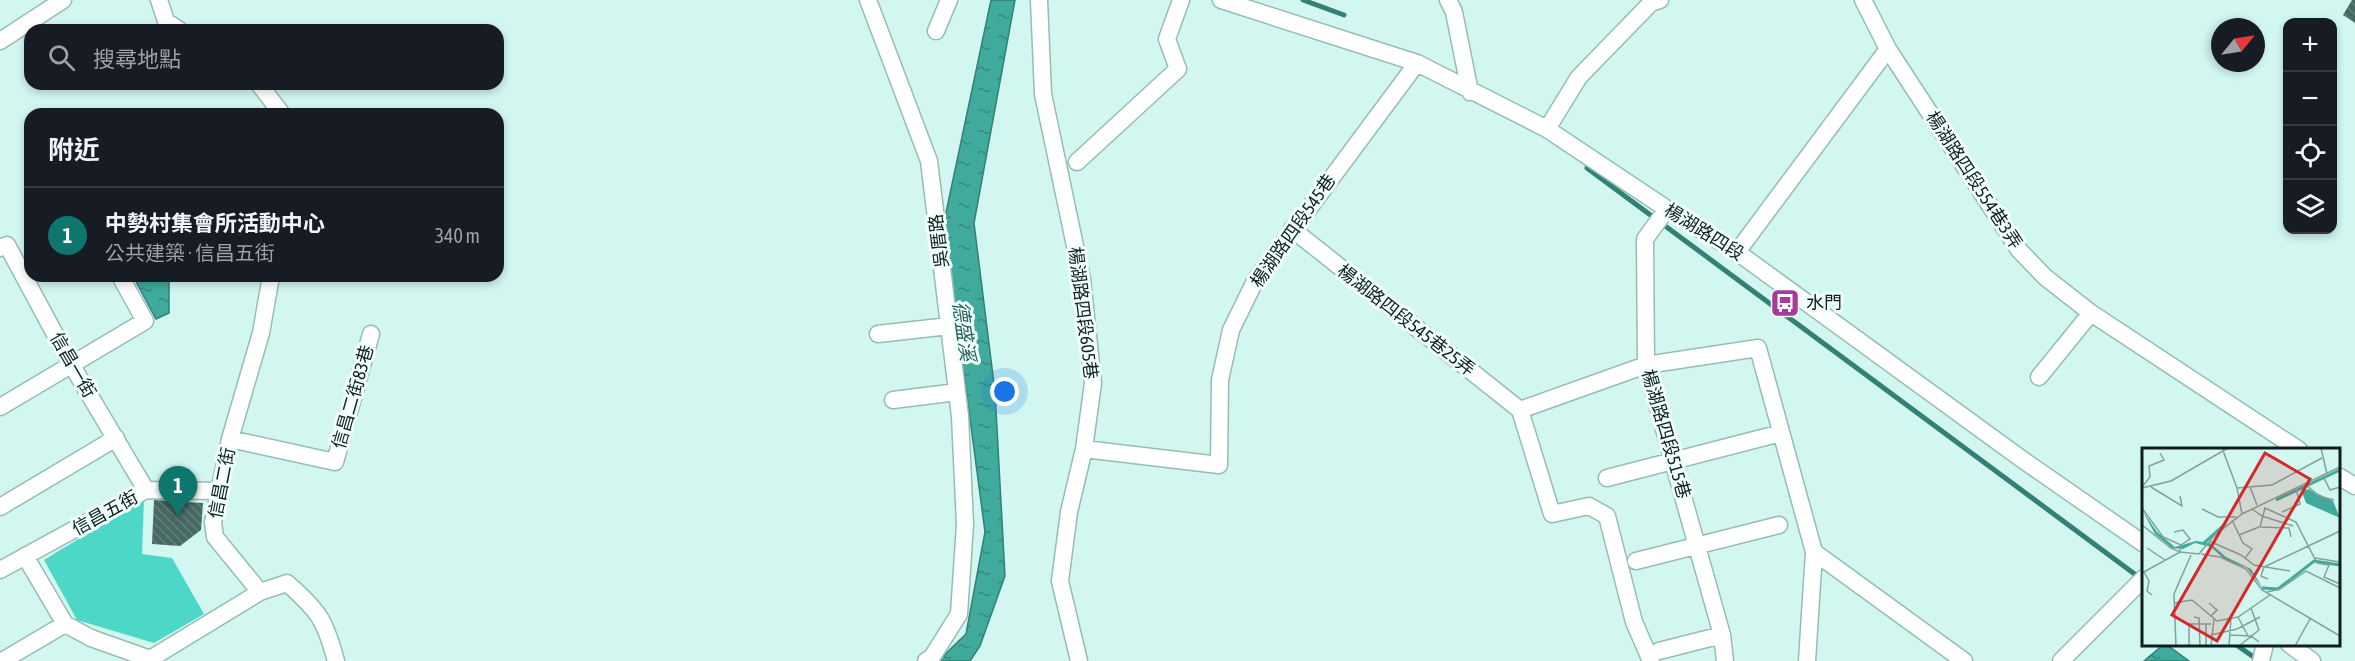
<!DOCTYPE html>
<html lang="zh-TW">
<head>
<meta charset="utf-8">
<style>
	body { margin:0; font-family:"Asap Condensed","Noto Sans TC",sans-serif; background:#20242c; color:#f1f3f6 }
	.controls { position:absolute; right:18px; top:18px; display:grid; overflow:hidden; border-radius:12px; box-shadow:0 3px 9px #0003 }
	.controls button { width:54px; height:54px; display:grid; place-items:center; padding:0; border:0; border-bottom:2px solid #363941; background:#171b24; color:#f1f3f6; font:30px sans-serif }
	.compass { position:absolute; left:2211px; top:18px; width:54px; height:54px; border-radius:50%; background:#171b24; box-shadow:0 3px 9px #0003; rotate:60deg }
	.you { position:absolute; left:1005px; top:392px; width:21px; height:21px; margin:-15px; border:4px solid #fff; border-radius:50%; background:#1a73e8; box-shadow:0 0 0 9px #1a73e833 }
	.badge { display:grid; place-items:center; width:39px; height:39px; border-radius:50%; background:#0f766e; color:#fff; font-size:20px; font-weight:700 }
	.pin { position:absolute; translate:-50% -50px; filter:drop-shadow(0 2px 3px #0008) }
	.pin::after { content:''; position:absolute; top:32px; width:21px; height:18px; background:inherit; clip-path:polygon(0 0,100% 0,50% 100%) }
	.list { margin:0; padding:0; list-style:none }
	h2 { display:flex; justify-content:space-between; align-items:center; height:78px; margin:0; padding:0 24px; font-size:26px }
	h2 small { font-size:20px; font-weight:400; color:#9ea1a6 }
	.list li { display:grid; grid-template-columns:39px 1fr auto; gap:18px; align-items:center; box-sizing:border-box; height:96px; padding:0 24px; border-top:2px solid #363941 }
	.list b { display:block; font-size:22px; white-space:nowrap }
	.list p { margin:0; font-size:20px; white-space:nowrap; color:#9ea1a6 }
	.list em { font-size:20px; font-style:normal; color:#9ea1a6 }
	.icon { flex:none; width:33px; height:33px; fill:none; stroke:currentColor; stroke-width:2; stroke-linecap:round; stroke-linejoin:round }
	.map { position:relative; flex:none; width:2355px; height:661px; overflow:hidden }
	.search { position:absolute; background:#171b24; box-shadow:0 3px 9px #0003; left:24px; top:24px; width:480px; height:66px; display:flex; align-items:center; gap:15px; box-sizing:border-box; padding:0 21px; border-radius:18px; color:#9ea1a6; font-size:22px }
	.panel { position:absolute; background:#171b24; box-shadow:0 3px 9px #0003; left:24px; top:108px; width:480px; height:174px; border-radius:18px }
	.map>svg:first-child { display:block }
	.green { fill:#4dd7c6 }
	.water { fill:url(#water-ripples); stroke:#328076; stroke-width:1.5 }
	.lines { fill:none; stroke-linecap:round; stroke-linejoin:round }
	.stream { stroke:#328076; stroke-width:5 }
	.building { fill:url(#building-back-hatch) }
	.minor-casing { stroke:#97bcb5; stroke-width:19 }
	.minor { stroke:#fff; stroke-width:16 }
	.labels { text-anchor:middle; stroke-width:6; stroke-linejoin:round; paint-order:stroke }
	.street-label { font-size:18px; fill:#101f1d; stroke:#f0fffc }
	.poi-label { font-size:18px; fill:#101f1d; stroke:#f0fffc; text-anchor:start }
	.water-label { font-size:20px; font-style:italic; fill:#266058; stroke:#f0fffc }
	.inset-river { fill:none; stroke:#40aa9c; stroke-width:3 }
	.inset-road { fill:none; stroke:#84a19c; stroke-width:1.5 }
	.view { fill:#d62828; fill-opacity:0.15; stroke:#d62828; stroke-width:3 }
	.inset-edge { fill:none; stroke:#101f1d; stroke-width:3 }
</style>
</head>
<body>
<div class="map">
<svg width="2355" height="661" viewBox="0 0 2355 661">
	<defs>
		<pattern id="water-ripples" width="26" height="14" patternUnits="userSpaceOnUse" patternTransform="scale(1.5)"><rect width="26" height="14" fill="#40aa9c"/><path d="M2 4q2-2 4 0t4 0M15 11q2-2 4 0t4 0" fill="none" stroke="#348a7f"/></pattern>
		<pattern id="building-back-hatch" width="6" height="6" patternUnits="userSpaceOnUse" patternTransform="scale(1.5)"><rect width="6" height="6" fill="#476964"/><path d="M-1 5l2 2M0 0l6 6M5-1l2 2" fill="none" stroke="#637e7a"/></pattern>
	</defs>
	<rect width="100%" height="100%" fill="#d1f7f0"/>
	<path class="green" d="M144,499L142,554L172,558L204,614L154,643L77,620L44,560Z"/>
	<path class="water" d="M991,0H1015L974,223L995,392L1005,576L980,646L970,661H938L966,634L985,532L944,222Z
		M133,276H169V313L156,319Z
		M2163,645H2167L2189,661H2144Z"/>
	<g class="lines">
		<path class="stream" d="M1303,0L1344,15
			M1587,168L2140,578
			M2235,644L2258,660"/>
	</g>
	<path class="building" d="M2352,0H2355V23L2343,15Z
		M154,500L203,503L201,530L180,546L152,544Z"/>
	<g class="lines">
		<g class="minor-casing">
			<path id="minor" d="M159,0L166,21L179,30
				M868,0L929,161L960,416L965,524L959,614L932,657L926,661
				M1039,0L1043,94L1082,279L1093,383L1084,449L1069,512L1060,581L1079,661
				M1221,0L1417,63L1547,129L1667,209L1737,252L2023,460L2144,544
				M1448,0L1454,12L1470,92
				M1863,0L1888,49L2019,250L2045,277L2091,313L2299,450
				M936,31L949,0
				M0,41L63,0
				M259,84L282,114
				M1547,129L1579,77L1651,3L1660,0
				M1077,162L1178,69L1167,39L1181,0
				M1667,209L1645,239L1646,365L1722,635L1725,661
				M1292,229L1520,410
				M0,248L7,245L71,364L146,490
				M1737,252L1888,49
				M271,276L261,333L230,439L213,522L215,537L260,592L287,583C319,611 325,620 336,661
				M878,334L949,326
				M2039,377L2091,313
				M893,400L957,392
				M0,407L145,321L120,276
				M1520,410L1646,365L1758,348L1814,552L1807,661
				M1520,410L1552,514L1589,506L1607,516L1634,622L1651,661
				M230,439L335,462L371,334
				M1084,449L1219,465L1220,380L1231,330L1255,281L1417,63
				M2338,476L2355,486
				M1607,478L1781,433
				M0,507L116,438
				M1814,552L1964,661
				M25,556L65,624L91,638L150,659
				M1636,561L1779,525
				M0,570L146,490L220,491
				M2289,644L2312,661
				M1659,651L1722,635
				M150,659L260,592
				M2,661L65,624
				M2061,661L2144,578
				M2261,661L2265,644"/>
		</g>
		<use href="#minor" class="minor"/>
	</g>
	<defs>
		<g id="bus-square" transform="scale(1.5)"><rect x="-9" y="-9" width="18" height="18" rx="4" fill="#a83b9a" stroke="#f0fffc"/><path d="M-5-6H5V4H4V6H2V4H-2V6H-4V4H-5ZM-3.5-4V0h7V-4ZM-3.5 1.2v1.5H-2V1.2ZM2 1.2v1.5H3.5V1.2Z" fill="#fff"/></g>
	</defs>
	<g fill-rule="evenodd">
		<use href="#bus-square" x="1785" y="303"/>
	</g>
	<g class="labels">
		<g class="street-label">
			<text transform="translate(1974 180) rotate(57)" y="6">楊湖路四段554巷3弄</text>
			<text transform="translate(1293 231) rotate(-55)" y="6">楊湖路四段545巷</text>
			<text transform="translate(1704 232) rotate(32)" y="6">楊湖路四段</text>
			<text transform="translate(939 241) rotate(-97)" y="6">吳厝路</text>
			<text transform="translate(1083 313) rotate(83)" y="6">楊湖路四段605巷</text>
			<text transform="translate(1406 320) rotate(38)" y="6">楊湖路四段545巷25弄</text>
			<text transform="translate(73 365) rotate(60)" y="6">信昌一街</text>
			<text transform="translate(353 397) rotate(-74)" y="6">信昌二街83巷</text>
			<text transform="translate(1666 434) rotate(74)" y="6">楊湖路四段515巷</text>
			<text transform="translate(222 483) rotate(-79)" y="6">信昌二街</text>
			<text transform="translate(105 513) rotate(-29)" y="6">信昌五街</text>
		</g>
		<g class="poi-label">
			<text x="1806" y="309">水門</text>
		</g>
		<g class="water-label">
			<text transform="translate(964 331) rotate(82)" y="7">德盛溪</text>
		</g>
	</g>
	<g transform="translate(2142 448)">
		<rect width="198" height="198" fill="#d1f7f0"/>
		<path d="M166,41L191,53L198,70L164,55L160,44ZM0,62L15,84L33,99L54,93L68,95L84,109L109,121L122,142L105,120L82,111L69,99L53,95L41,101L30,100L13,86Z" fill="#40aa9c"/>
		<path class="inset-river" d="M134,52L198,22M62,95L84,75M120,140L136,141L172,113L198,117"/>
		<path class="inset-road" d="M80,0L95,40L100,66M179,0L185,26M181,28L188,42L198,39M163,36L177,48L192,52M0,39L8,29L7,18L22,12L18,5M9,39L40,58L38,48M108,39L115,57M0,40L29,33L86,0M95,40L130,37L180,10M0,60L21,89L39,97M60,61L76,69H94M110,61L120,68L151,78M140,64L158,56L154,40M90,72L101,95L110,101L103,110M0,77L29,100L38,104L39,97M118,79L123,60L154,74L175,115L187,117L182,129L198,136M118,79L147,80L149,89M32,84L41,82L48,91L39,97M97,87L117,79M67,93L99,107L112,117L148,123M5,100L23,112M59,106L78,109L104,121L120,142L198,188M173,110L198,114M2,124L7,133L5,143L10,147M0,125L38,104L57,106L72,88L100,66L198,19M126,131L119,128L122,119L198,83M125,144L138,141L164,123L198,140M32,155L50,152L75,173L96,169L128,147M67,155L75,162L69,168M52,169L57,170L58,198M96,169L106,188M64,176V198M69,187L95,181L118,169M88,187L109,188L117,194M34,198L32,146L49,107M47,198V176H69M69,198L72,171M87,198L89,170M97,198L117,182L109,160M153,198L168,171"/>
		<path class="view" d="M123,5L168,31L75,193L30,167Z"/>
		<rect width="198" height="198" class="inset-edge"/>
	</g>
</svg>
<div class="controls">
<button>+</button>
<button>−</button>
<button><svg class="icon" aria-label="locate" viewBox="0 0 24 24"><circle cx="12" cy="12" r="6"/><path d="M12 2v4M12 18v4M2 12h4M18 12h4"/></svg></button>
<button><svg class="icon" aria-label="layers" viewBox="0 0 24 24"><path d="M12 4l9 5-9 5-9-5zM3 14l9 5 9-5"/></svg></button>
</div>
<svg class="compass" viewBox="-18 -18 36 36"><path d="M0-13l5 13h-10z" fill="#e53935"/><path d="M0 13l5-13h-10z" fill="#9ea1a6"/></svg>
<div class="you"></div>
<div class="pin badge" style="left:178px;top:516px">1</div>
<div class="search"><svg class="icon" aria-label="search" viewBox="0 0 24 24"><circle cx="10" cy="10" r="6"/><path d="M15 15l6 6"/></svg>搜尋地點</div>
<section class="panel">
<h2>附近<small></small></h2>
<ul class="list">
<li><span class="badge">1</span><div><b>中勢村集會所活動中心</b><p>公共建築 · 信昌五街</p></div><em>340 m</em></li>
</ul>
</section>
</div>
</body>
</html>
